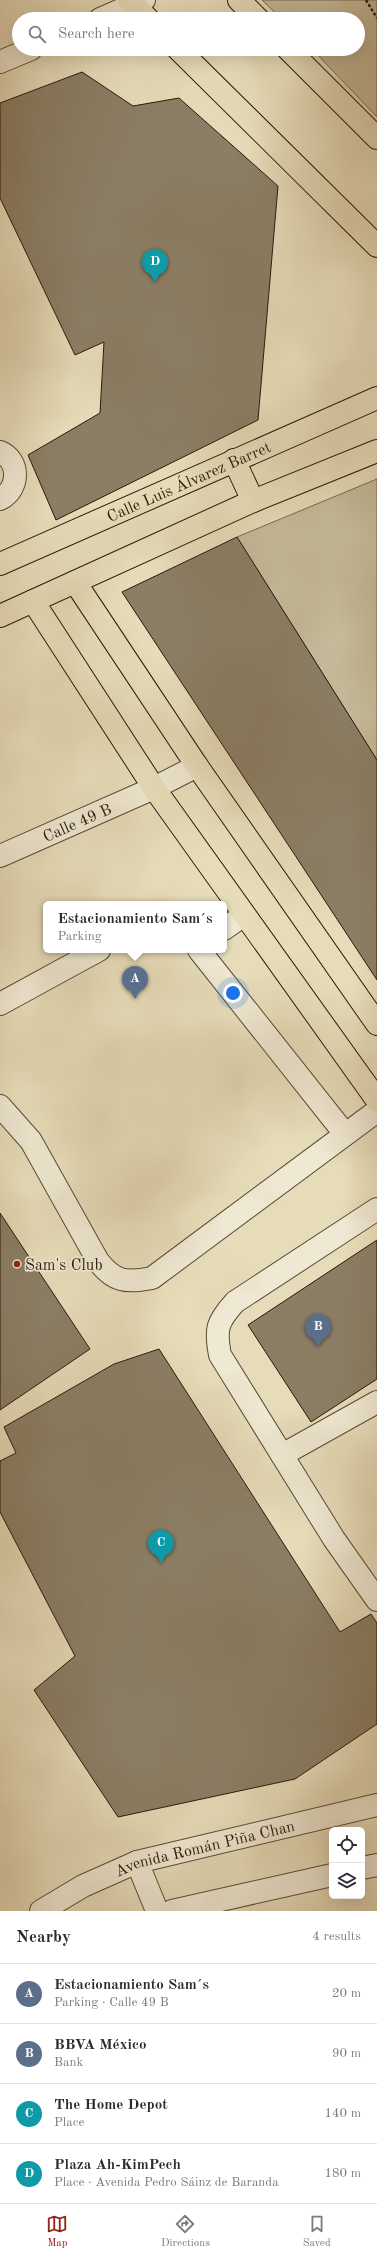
<!DOCTYPE html>
<html lang="en">
<head>
<meta charset="utf-8">
<style>
	body { margin:0; font-family:"Old Standard TT",serif; background:#f2f2f3; color:#2b2b33 }
	.controls { position:absolute; right:12px; bottom:12px; display:grid; overflow:hidden; border-radius:6px; box-shadow:0 4px 16px #0002 }
	.controls button { width:36px; height:36px; display:grid; place-items:center; padding:0; border:0; border-bottom:1px solid #e1e1e2; background:#fff; color:#2b2b33; font:20px sans-serif }
	.you { position:absolute; left:233px; top:993px; width:14px; height:14px; margin:-10px; border:3px solid #fff; border-radius:50%; background:#1a73e8; box-shadow:0 0 0 6px #1a73e833 }
	.badge { display:grid; place-items:center; width:26px; height:26px; border-radius:50%; background:#8f2418; color:#fff; font-size:13px; font-weight:700 }
	.pin { position:absolute; translate:-50% -33px; filter:drop-shadow(0 1px 2px #0008) }
	.pin::after { content:''; position:absolute; top:21px; width:14px; height:12px; background:inherit; clip-path:polygon(0 0,100% 0,50% 100%) }
	.popup { position:absolute; left:43px; top:901px; width:184px; height:52px; box-sizing:border-box; display:grid; place-content:center; border-radius:6px; background:#fff; filter:drop-shadow(0 1px 3px #0005); font-size:13px; white-space:nowrap; color:#7c7c81 }
	.popup b { font-size:15px; color:#2b2b33 }
	.popup::after { content:''; position:absolute; left:50%; top:100%; margin-left:-8px; border:8px solid transparent; border-top-color:#fff }
	.list { margin:0; padding:0; list-style:none }
	h2 { display:flex; justify-content:space-between; align-items:center; height:52px; margin:0; padding:0 16px; font-size:17px }
	h2 small { font-size:13px; font-weight:400; color:#7c7c81 }
	.list li { display:grid; grid-template-columns:26px 1fr auto; gap:12px; align-items:center; box-sizing:border-box; height:60px; padding:0 16px; border-top:1px solid #e1e1e2 }
	.list b { display:block; font-size:15px; white-space:nowrap }
	.list p { margin:0; font-size:13px; white-space:nowrap; color:#7c7c81 }
	.list em { font-size:13px; font-style:normal; color:#7c7c81 }
	.icon { flex:none; width:22px; height:22px; fill:none; stroke:currentColor; stroke-width:2; stroke-linecap:round; stroke-linejoin:round }
	.map { position:relative; flex:none; width:377px; height:1911px; overflow:hidden }
	.search { position:absolute; background:#fff; box-shadow:0 4px 16px #0002; left:12px; right:12px; top:12px; height:44px; display:flex; align-items:center; gap:10px; box-sizing:border-box; padding:0 14px; border-radius:22px; color:#7c7c81; font-size:15px }
	.sheet { height:292px; background:#fff }
	nav { display:flex; justify-content:space-around; align-items:center; box-sizing:border-box; height:56px; border-top:1px solid #e1e1e2; background:#fff; font-size:11px; color:#7c7c81 }
	nav a { display:grid; justify-items:center; gap:2px }
	nav .on { color:#8f2418 }
	.map>svg:first-child { display:block }
	.green { fill:#c6bb9b; stroke:#766a53 }
	.building { fill:#8b7e65; stroke:#27190b }
	.lines { fill:none; stroke-linecap:round; stroke-linejoin:round }
	.minor-casing { stroke:#574a36; stroke-width:24 }
	.major-casing { stroke:#27190b; stroke-width:24 }
	.path { stroke:#27190b; stroke-width:2.5; stroke-dasharray:3 2; stroke-linecap:butt }
	.minor { stroke:#efe8d2; stroke-width:22 }
	.major { stroke:#e7dcb9; stroke-width:22 }
	.poi-dot { fill:#8f2418; stroke:#efe8d2; stroke-width:1.5 }
	.labels { text-anchor:middle; stroke-width:3.5; stroke-linejoin:round; paint-order:stroke }
	.street-label { font-size:16px; fill:#27190b; stroke:#efe8d2 }
	.poi-label { font-size:16px; fill:#27190b; stroke:#efe8d2; text-anchor:start }
</style>
</head>
<body>
<div class="map">
<svg width="377" height="1911" viewBox="0 0 377 1911">
	<rect width="100%" height="100%" fill="#e7dcb9"/>
	<filter id="stains"><feTurbulence type="fractalNoise" baseFrequency=".005" numOctaves="4"/><feColorMatrix values="0 0 0 0 .2 0 0 0 0 .09 0 0 0 0 .02 0 0 0 .5 -.17"/></filter>
	<radialGradient id="worn" r=".72"><stop offset=".6" stop-color="#630" stop-opacity="0"/><stop offset="1" stop-color="#630" stop-opacity=".3"/></radialGradient>
	<path class="green" d="M262,0H377V117L312,49H358V19H282Z
		M377,479V760L237,537Z"/>
	<path class="building" d="M82,72L133,106L179,98L278,186L258,420L56,520L28,455L100,413L104,342L75,355L0,198V103Z
		M237,537L377,760V980L122,592Z
		M0,1213L90,1349L0,1410Z
		M377,1240V1379L311,1422L248,1325Z
		M159,1349L340,1632L371,1614L377,1623V1724L295,1779L118,1817L34,1690L75,1656L0,1512V1461L16,1453L4,1427L114,1364Z"/>
	<g class="lines">
		<g class="minor-casing">
			<g id="minor">
				<path d="M100,19L144,0"/>
				<path d="M0,62L31,49"/>
				<path d="M0,452C20,460 20,489 0,499"/>
				<path id="s1" d="M0,856L154,788L197,766"/>
				<path d="M224,929L244,915"/>
				<path d="M199,950L345,1134"/>
				<path d="M0,1004L99,950"/>
				<path d="M0,1106L31,1141L98,1261C114,1282 126,1283 152,1278L377,1111"/>
				<path d="M377,1209L235,1302C217,1322 215,1329 220,1355L334,1539L377,1600"/>
				<path d="M282,1455L377,1402"/>
				<path d="M137,1862L157,1911"/>
				<path d="M362,1868L377,1865"/>
				<path id="s2" d="M41,1911L83,1886L137,1862L377,1805"/>
				<path d="M172,1911L332,1875"/>
			</g>
		</g>
		<g class="major-casing">
			<g id="major">
				<path d="M129,0L148,19"/>
				<path d="M239,0L258,19"/>
				<path d="M178,49L377,246"/>
				<path d="M288,49L377,138"/>
				<path d="M234,460L253,501"/>
				<path id="s3" d="M0,564L377,398"/>
				<path d="M75,582L197,766L377,1024"/>
				<path d="M33,601L154,788L377,1100"/>
				<path d="M0,616L253,501L377,451"/>
			</g>
		</g>
		<path class="path" d="M366,0L377,18"/>
		<use href="#minor" class="minor"/>
		<use href="#major" class="major"/>
	</g>
	<circle class="poi-dot" cx="17" cy="1264" r="4"/>
	<g class="labels">
		<g class="street-label">
			<text dy="6" stroke="none"><textPath href="#s3" startOffset="206">Calle Luis Álvarez Barret</textPath></text>
			<text dy="6" stroke="none"><textPath href="#s1" startOffset="84">Calle 49 B</textPath></text>
			<text dy="6" stroke="none"><textPath href="#s2" startOffset="177">Avenida Román Piña Chan</textPath></text>
		</g>
		<g class="poi-label">
			<text x="25" y="1270">Sam's Club</text>
		</g>
	</g>
	<rect width="100%" height="100%" filter="url(#stains)"/>
	<rect width="100%" height="100%" fill="url(#worn)"/>
</svg>
<div class="controls">
<button><svg class="icon" aria-label="locate" viewBox="0 0 24 24"><circle cx="12" cy="12" r="6"/><path d="M12 2v4M12 18v4M2 12h4M18 12h4"/></svg></button>
<button><svg class="icon" aria-label="layers" viewBox="0 0 24 24"><path d="M12 4l9 5-9 5-9-5zM3 14l9 5 9-5"/></svg></button>
</div>
<div class="you"></div>
<div class="pin badge" style="left:135px;top:999px;background:#5c6f8a">A</div>
<div class="popup"><b>Estacionamiento Sam´s</b>Parking</div>
<div class="pin badge" style="left:318px;top:1347px;background:#5c6f8a">B</div>
<div class="pin badge" style="left:161px;top:1563px;background:#0f9aa8">C</div>
<div class="pin badge" style="left:155px;top:282px;background:#0f9aa8">D</div>
<div class="search"><svg class="icon" aria-label="search" viewBox="0 0 24 24"><circle cx="10" cy="10" r="6"/><path d="M15 15l6 6"/></svg>Search here</div>
</div>
<section class="sheet">
<h2>Nearby<small>4 results</small></h2>
<ul class="list">
<li><span class="badge" style="background:#5c6f8a">A</span><div><b>Estacionamiento Sam´s</b><p>Parking · Calle 49 B</p></div><em>20 m</em></li>
<li><span class="badge" style="background:#5c6f8a">B</span><div><b>BBVA México</b><p>Bank</p></div><em>90 m</em></li>
<li><span class="badge" style="background:#0f9aa8">C</span><div><b>The Home Depot</b><p>Place</p></div><em>140 m</em></li>
<li><span class="badge" style="background:#0f9aa8">D</span><div><b>Plaza Ah-KimPech</b><p>Place · Avenida Pedro Sáinz de Baranda</p></div><em>180 m</em></li>
</ul>
</section>
<nav>
<a class="on"><svg class="icon" aria-label="map" viewBox="0 0 24 24"><path d="M3 6l6-2 6 2 6-2v14l-6 2-6-2-6 2zM9 4v14M15 6v14"/></svg>Map</a>
<a><svg class="icon" aria-label="directions" viewBox="0 0 24 24"><path d="M12 3l9 9-9 9-9-9zM9 14v-3h6M13 9l2 2-2 2"/></svg>Directions</a>
<a><svg class="icon" aria-label="saved" viewBox="0 0 24 24"><path d="M7 4h10v16l-5-4-5 4z"/></svg>Saved</a>
</nav>
</body>
</html>
